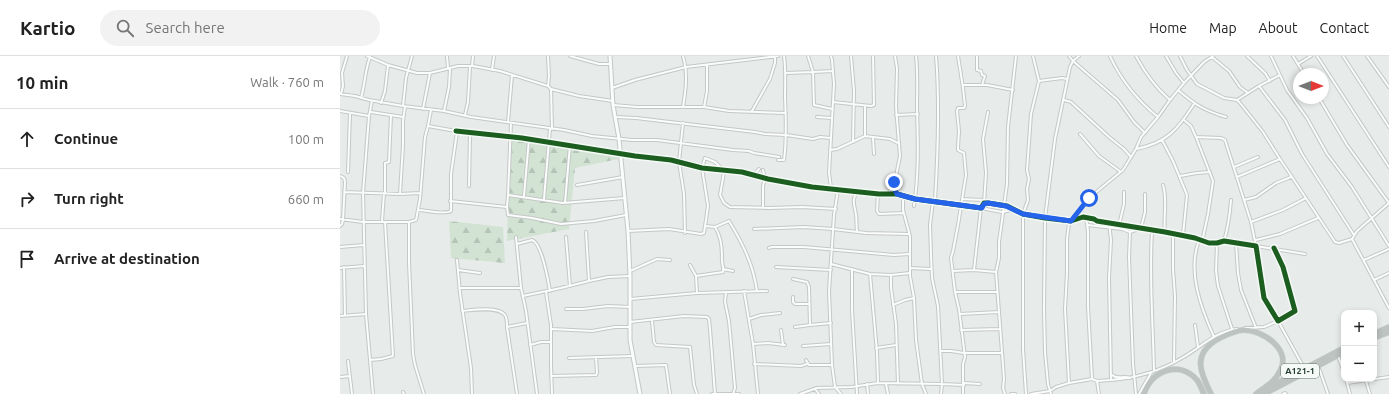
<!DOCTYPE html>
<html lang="en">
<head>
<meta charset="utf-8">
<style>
	body { margin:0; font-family:Ubuntu,sans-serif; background:#f2f2f2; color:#222 }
	.controls { position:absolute; right:12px; bottom:12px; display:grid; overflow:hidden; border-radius:8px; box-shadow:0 2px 6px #0003 }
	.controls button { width:36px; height:36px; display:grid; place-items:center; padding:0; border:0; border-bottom:1px solid #e0e0e0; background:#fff; color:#222; font:20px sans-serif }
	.compass { position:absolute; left:953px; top:12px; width:36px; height:36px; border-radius:50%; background:#fff; box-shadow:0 2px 6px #0003; rotate:90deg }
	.stop { position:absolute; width:12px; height:12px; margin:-9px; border:3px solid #2563eb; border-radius:50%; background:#fff }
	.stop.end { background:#2563eb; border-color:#fff; box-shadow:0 1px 4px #0008 }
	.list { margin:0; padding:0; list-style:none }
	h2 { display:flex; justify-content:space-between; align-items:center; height:52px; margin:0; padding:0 16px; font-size:17px }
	h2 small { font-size:13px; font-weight:400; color:#767676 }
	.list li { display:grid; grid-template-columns:26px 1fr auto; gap:12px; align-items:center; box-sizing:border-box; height:60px; padding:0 16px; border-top:1px solid #e0e0e0 }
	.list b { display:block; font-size:15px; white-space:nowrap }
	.list em { font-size:13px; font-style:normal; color:#767676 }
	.icon { flex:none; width:22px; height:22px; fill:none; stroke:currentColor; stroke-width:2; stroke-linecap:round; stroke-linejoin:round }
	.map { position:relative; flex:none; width:1049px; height:338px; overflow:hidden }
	header { display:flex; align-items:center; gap:24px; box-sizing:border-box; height:56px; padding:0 20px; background:#fff; border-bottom:1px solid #e0e0e0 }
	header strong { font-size:19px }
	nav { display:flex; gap:22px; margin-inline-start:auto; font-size:14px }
	.search { width:280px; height:36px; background:#f2f2f2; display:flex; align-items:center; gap:10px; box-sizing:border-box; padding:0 14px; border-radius:22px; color:#767676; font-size:15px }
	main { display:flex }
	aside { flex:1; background:#fff }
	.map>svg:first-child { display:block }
	.forest { fill:url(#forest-firs) }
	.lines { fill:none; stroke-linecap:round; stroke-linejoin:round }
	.street-casing { stroke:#c4c8c6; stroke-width:4 }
	.secondary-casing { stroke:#c3c9c6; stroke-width:5 }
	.highway-casing { stroke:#c2cac6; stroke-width:6 }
	.street { stroke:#fbfcfc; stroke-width:2 }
	.secondary { stroke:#fbfcfc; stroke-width:3 }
	.highway { stroke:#bcc3c0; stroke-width:4.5 }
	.cycleway-casing { stroke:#f6faf7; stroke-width:8 }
	.cycleway { stroke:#1b5e20; stroke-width:5 }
	.route { stroke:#2563eb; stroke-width:5 }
	.labels { text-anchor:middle; stroke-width:3; stroke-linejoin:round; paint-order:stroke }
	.shield { fill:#f6faf7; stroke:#64766e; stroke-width:1 }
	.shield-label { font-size:9px; font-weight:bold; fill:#253e33 }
</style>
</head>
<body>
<header>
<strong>Kartio</strong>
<div class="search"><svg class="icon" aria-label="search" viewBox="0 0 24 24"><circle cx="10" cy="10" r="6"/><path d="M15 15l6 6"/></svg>Search here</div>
<nav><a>Home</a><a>Map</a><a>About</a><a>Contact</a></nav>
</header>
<main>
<aside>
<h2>10 min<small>Walk · 760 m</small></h2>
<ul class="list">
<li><svg class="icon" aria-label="ahead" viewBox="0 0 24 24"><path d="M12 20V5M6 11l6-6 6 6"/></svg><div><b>Continue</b></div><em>100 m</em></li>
<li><svg class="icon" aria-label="right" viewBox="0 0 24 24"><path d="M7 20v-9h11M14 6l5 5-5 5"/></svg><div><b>Turn right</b></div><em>660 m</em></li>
<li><svg class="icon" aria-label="arrive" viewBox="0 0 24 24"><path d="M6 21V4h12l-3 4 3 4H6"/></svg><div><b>Arrive at destination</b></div></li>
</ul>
</aside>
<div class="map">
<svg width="1049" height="338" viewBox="0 0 1049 338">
	<defs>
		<pattern id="forest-firs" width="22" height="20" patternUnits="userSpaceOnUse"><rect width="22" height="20" fill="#d2e3d4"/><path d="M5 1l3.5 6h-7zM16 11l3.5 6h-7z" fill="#b4c4b6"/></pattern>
	</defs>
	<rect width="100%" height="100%" fill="#e7ebe9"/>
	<path class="forest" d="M170,82L278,98V103L235,112L229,173L167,185Z
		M109,165L163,171L165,207L111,202Z"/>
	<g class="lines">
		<g class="street-casing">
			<path id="street" d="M27,0L48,9L77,17H90L118,10H133L160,15L208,30L211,33L239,40L273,45
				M107,0L108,12
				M230,0L259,8H270
				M343,0C348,17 346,33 343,51
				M468,0L473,16L493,15
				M491,0L492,4L494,28L489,117L491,132
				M511,0L514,35L513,86
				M555,0L557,12L556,51L560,100L554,130L557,137
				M618,0L623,32L625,50L624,52H618L617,55L619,75L618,91V94L624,97L626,119L618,169L613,195L611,202L615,236L619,253L625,301L623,308V338
				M637,0V14L641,15L642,19L645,20L642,29
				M739,0L733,5L778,44L794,66L805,77
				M770,0C781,24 797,44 818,61
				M796,0C805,17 816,32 830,44
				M826,0L836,17L844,27
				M840,0L847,14L857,28L884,42L897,44L900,47L923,76L940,103L995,186L999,187L1012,183L1017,175L1049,147
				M907,0L925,17L930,25
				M931,0L947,34L967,62L987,98L1012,131L1049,190
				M953,0L964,18
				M977,0L1049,111
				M1003,0L1049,71
				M1027,0L1049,31
				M872,1L889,15L900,31L908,37
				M958,8L971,0
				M132,10L133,0
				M152,14L154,0
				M446,17L473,16L474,49L492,53
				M699,25L722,22L727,23
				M623,29H647L673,34
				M208,30L209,20L208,0
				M919,30L945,64L962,98L1014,179
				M272,32L295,24L346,11L438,0
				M211,33L212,73
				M838,34C854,48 865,55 886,61
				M0,38L15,40L29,44L63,50L104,55L131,61L224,74L252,80L292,84H317L393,94L409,95L414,97L439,101
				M1,38L3,30L2,17L7,0
				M21,42C25,28 25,14 30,1
				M979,42L1007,89L1049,147
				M724,44L731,46L769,81L784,93L791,101
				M897,44L919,30L940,19
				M32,45L29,60L23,137L26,258L33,338
				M493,46L531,50L534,49L533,0
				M41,47L45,35L48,9
				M273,49L297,51H364L389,55L446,57
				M63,50L66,22L72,0
				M364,51L367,35V9
				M83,53L90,17
				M0,55L29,60
				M104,55L109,31L110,13
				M412,55L430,23L435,7V0
				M31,56L63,61
				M125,59L128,46L130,11
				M556,59L578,58
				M276,61L296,62L415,76L425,78L446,79L473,83L480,81L491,82
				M477,61L492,62
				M844,64L851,70L856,81L873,125L868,158L862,186
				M168,66L172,19
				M171,67L168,139L223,147L285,142
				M343,67L339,106L344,138L345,177
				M116,75L182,82L295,100L331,104L362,112L402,116L428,123L472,131L539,138H557L575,143L641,152L644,147H648L667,150L683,158L705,162L731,165L743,161L754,163L757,165L825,176L855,182L869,187H877L884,185L916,190L924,242L938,265L955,255L943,211L934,192
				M740,78L759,100L781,116
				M525,80V50
				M856,81L881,82L885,84L911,166L916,190L965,198
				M533,82L534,98
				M822,84L833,105L847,139L843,179
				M796,93C827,87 838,73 854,48
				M490,94L497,93L525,80L550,83L558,87
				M438,104H444C447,83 446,62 445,41C445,27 446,14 444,0
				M894,111L918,101
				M423,114L425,122L423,130V152
				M8,116L10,57
				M384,116L380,139L384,147L390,151L429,152L462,151L496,153
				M414,119L419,113
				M0,120L4,122L5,126L3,164L2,168L0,170
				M840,120L857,117L870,116
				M897,121L940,103
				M237,129L283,121
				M823,129C828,145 823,160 825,176
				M129,130L130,77
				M498,134L494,159L489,235L492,309L495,331L501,338
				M4,136L60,138L80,137
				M45,137V107L49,106L51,59
				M60,138L63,89V65L65,51
				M538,138L537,155L539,158L564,157
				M184,140L189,83
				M563,140V154L570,180V220L574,242L576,284L582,328L586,338
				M204,143L210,73
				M622,143L644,144
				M904,144L916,141L936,127L951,121
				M110,145L167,151L168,159L192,162L221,168L254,165L286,159
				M593,145L590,169L591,199L592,222L598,250L602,328L601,338
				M595,145C598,96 600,48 596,0
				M225,147L230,89
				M644,147L646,117L643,83L648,56
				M574,150C579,117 578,85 577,52C577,34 578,17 576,0
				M167,151L168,139
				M78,154C87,154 104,159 111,155V118L117,76L116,75L88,70
				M663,156L674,153
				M746,161L748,175V251L752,323
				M0,163L23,166H69L76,164L80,143L85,81L88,70L91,54
				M42,165L44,137
				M69,166V207L73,298L75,309L84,338
				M911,166L943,154L966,142
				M769,167L771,184L769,222L771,324C797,322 820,315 842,302C860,292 876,275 897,273
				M772,168L780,165
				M748,169L782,173L790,176L789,201L793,308L796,338
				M782,169L780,165L784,148V136
				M375,171L389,165C403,188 413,208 417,235
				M414,173L464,171L493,173
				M493,173L526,177L569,178
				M288,175L329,173L361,178L364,177L368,150L362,112L365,102L375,106L381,112V115
				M517,175C516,170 517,164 516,159C515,151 511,144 517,136
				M812,175C809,222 813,268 814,315
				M246,176L249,225
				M790,176L801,172L805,156V138
				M833,178V213L835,240L834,306
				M176,181L181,232
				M226,181L230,230
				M1012,183L1049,252
				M859,184C847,216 861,252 874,281
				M916,184L940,178L978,162
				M884,185C888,172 890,158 891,144
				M877,187L876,215L878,230L892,273
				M896,187L898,217L901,234L916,272
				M177,188L192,184C202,187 208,224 210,235
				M0,191L24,189
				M429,192L432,191H464L554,199L569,198
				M117,204L120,237L131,312L132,338
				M1024,204L1049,193
				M491,208L530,218L551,219L570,217
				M350,209L356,220L357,237
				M4,211L5,259
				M436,211L491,214
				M0,212L24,210
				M570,212L591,213
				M383,213L393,215
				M512,213V254L517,338
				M118,214L140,217
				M634,214L641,152L662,156
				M290,215L317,203L330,204
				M613,215L634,214L656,216
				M530,218L537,296L538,327
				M551,219V232L556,268L558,328
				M356,220L383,216C384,210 381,206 382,200C382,189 381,180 375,171L366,170
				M453,223L467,226L469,231L470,269L491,267
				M1034,224L1049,217
				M119,232H181L186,255L197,338
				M404,235L413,288L418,338
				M206,236L211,269V309L212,338
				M386,236L385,246L389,265L395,332L393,338
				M615,236H657
				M183,240L221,232L249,225L268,221L290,220
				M453,241V246L455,248H469
				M290,243L357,237L427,235
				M553,249L565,244L574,242
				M226,253H243L268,250L290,251
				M122,255C132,254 158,250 165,259C167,262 167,267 167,271L187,267
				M620,258L659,256
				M0,260L26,258
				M409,263L421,259L440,257
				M312,265L314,286L316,289L350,291L354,329L357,338
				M290,266L344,260L367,261L369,263L370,273L375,338
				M855,269L858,291
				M167,271L177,338
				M455,271L470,269
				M905,272L924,271L938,265L964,312
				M212,273L252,275L275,271H290
				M441,274L443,289
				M621,274L660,273
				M413,288L428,287L445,289
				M190,289L201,286H211
				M463,290L491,288
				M536,292L556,289
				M600,295H611L624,297H662
				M998,300L1004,316
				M229,302L292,300
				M30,304L41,303L53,300L45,166
				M466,304L469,309H492
				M8,305L12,338
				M414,308L461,310L467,308
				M295,310L326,309L330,338
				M978,311L980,315L988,338
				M772,319C777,324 784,319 790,322
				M211,320L256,319L257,317L256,301
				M0,321L10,320
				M1006,323L1010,338
				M757,325L759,338
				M1026,325L1030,338
				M624,327L640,328
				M729,327L725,253L727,217V183L729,167L749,142L783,114L796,93L801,81L818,61L830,44L844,27L864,6L873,0
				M1007,327L1049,321
				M527,328L528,338
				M546,328L548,338
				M475,333L479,338
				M63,336L64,338
				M372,338H399
				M460,338L477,332L511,331L538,327L602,328L624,329
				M665,338L663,332L664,323L656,216L659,202V186L667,128L668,71L676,0
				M671,338H675
				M686,338L683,293V158L688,144L687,133L689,123L687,114L691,58L699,25L693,0
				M691,338L710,335L716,331L729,327L752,323L757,325L771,324
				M711,338L708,328L705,296L704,254L705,162L715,83L730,11L733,5L729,0
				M799,338L811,317
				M943,338L945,337L946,338"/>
		</g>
		<g class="secondary-casing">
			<path id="secondary" d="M270,0L273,49L279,83L288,175L290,220V284L300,338"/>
		</g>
		<g class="highway-casing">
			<path id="highway" d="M1034,278L1049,271
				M1034,282L1049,276
				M926,333L1004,292
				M804,338C811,314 840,304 857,324C860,328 862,334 864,338
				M871,338C860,316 852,298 878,283C886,279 895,274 904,274C923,274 952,294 940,315C935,326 925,331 916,338
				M924,338L1004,296"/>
		</g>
		<use href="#street" class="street"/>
		<use href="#secondary" class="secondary"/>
		<use href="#highway" class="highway"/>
		<g class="cycleway-casing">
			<path id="cycleway" d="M116,75L182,82L295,100L331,104L362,112L402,116L428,123L472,131L539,138H557L575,143L641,152L644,147H648L667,150L683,158L705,162L731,165L743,161L754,163L757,165L825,176L855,182L869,187H877L884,185L916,190L924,242L938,265L955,255L943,211L934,192"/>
		</g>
		<use href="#cycleway" class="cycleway"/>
	</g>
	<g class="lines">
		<path class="route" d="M554,126V132L557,138L575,143L642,152L644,148L648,147L666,150L683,158L731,165L749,142"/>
	</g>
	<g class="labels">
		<rect class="shield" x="941" y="308" width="38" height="14" rx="3"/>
		<g class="shield-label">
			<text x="960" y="318">A121-1</text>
		</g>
	</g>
</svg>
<div class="controls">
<button>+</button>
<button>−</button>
</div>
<svg class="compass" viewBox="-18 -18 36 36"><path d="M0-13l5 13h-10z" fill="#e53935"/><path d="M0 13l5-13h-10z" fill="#767676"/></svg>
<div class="stop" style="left:749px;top:142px"></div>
<div class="stop end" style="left:554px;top:126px"></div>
</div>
</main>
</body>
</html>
